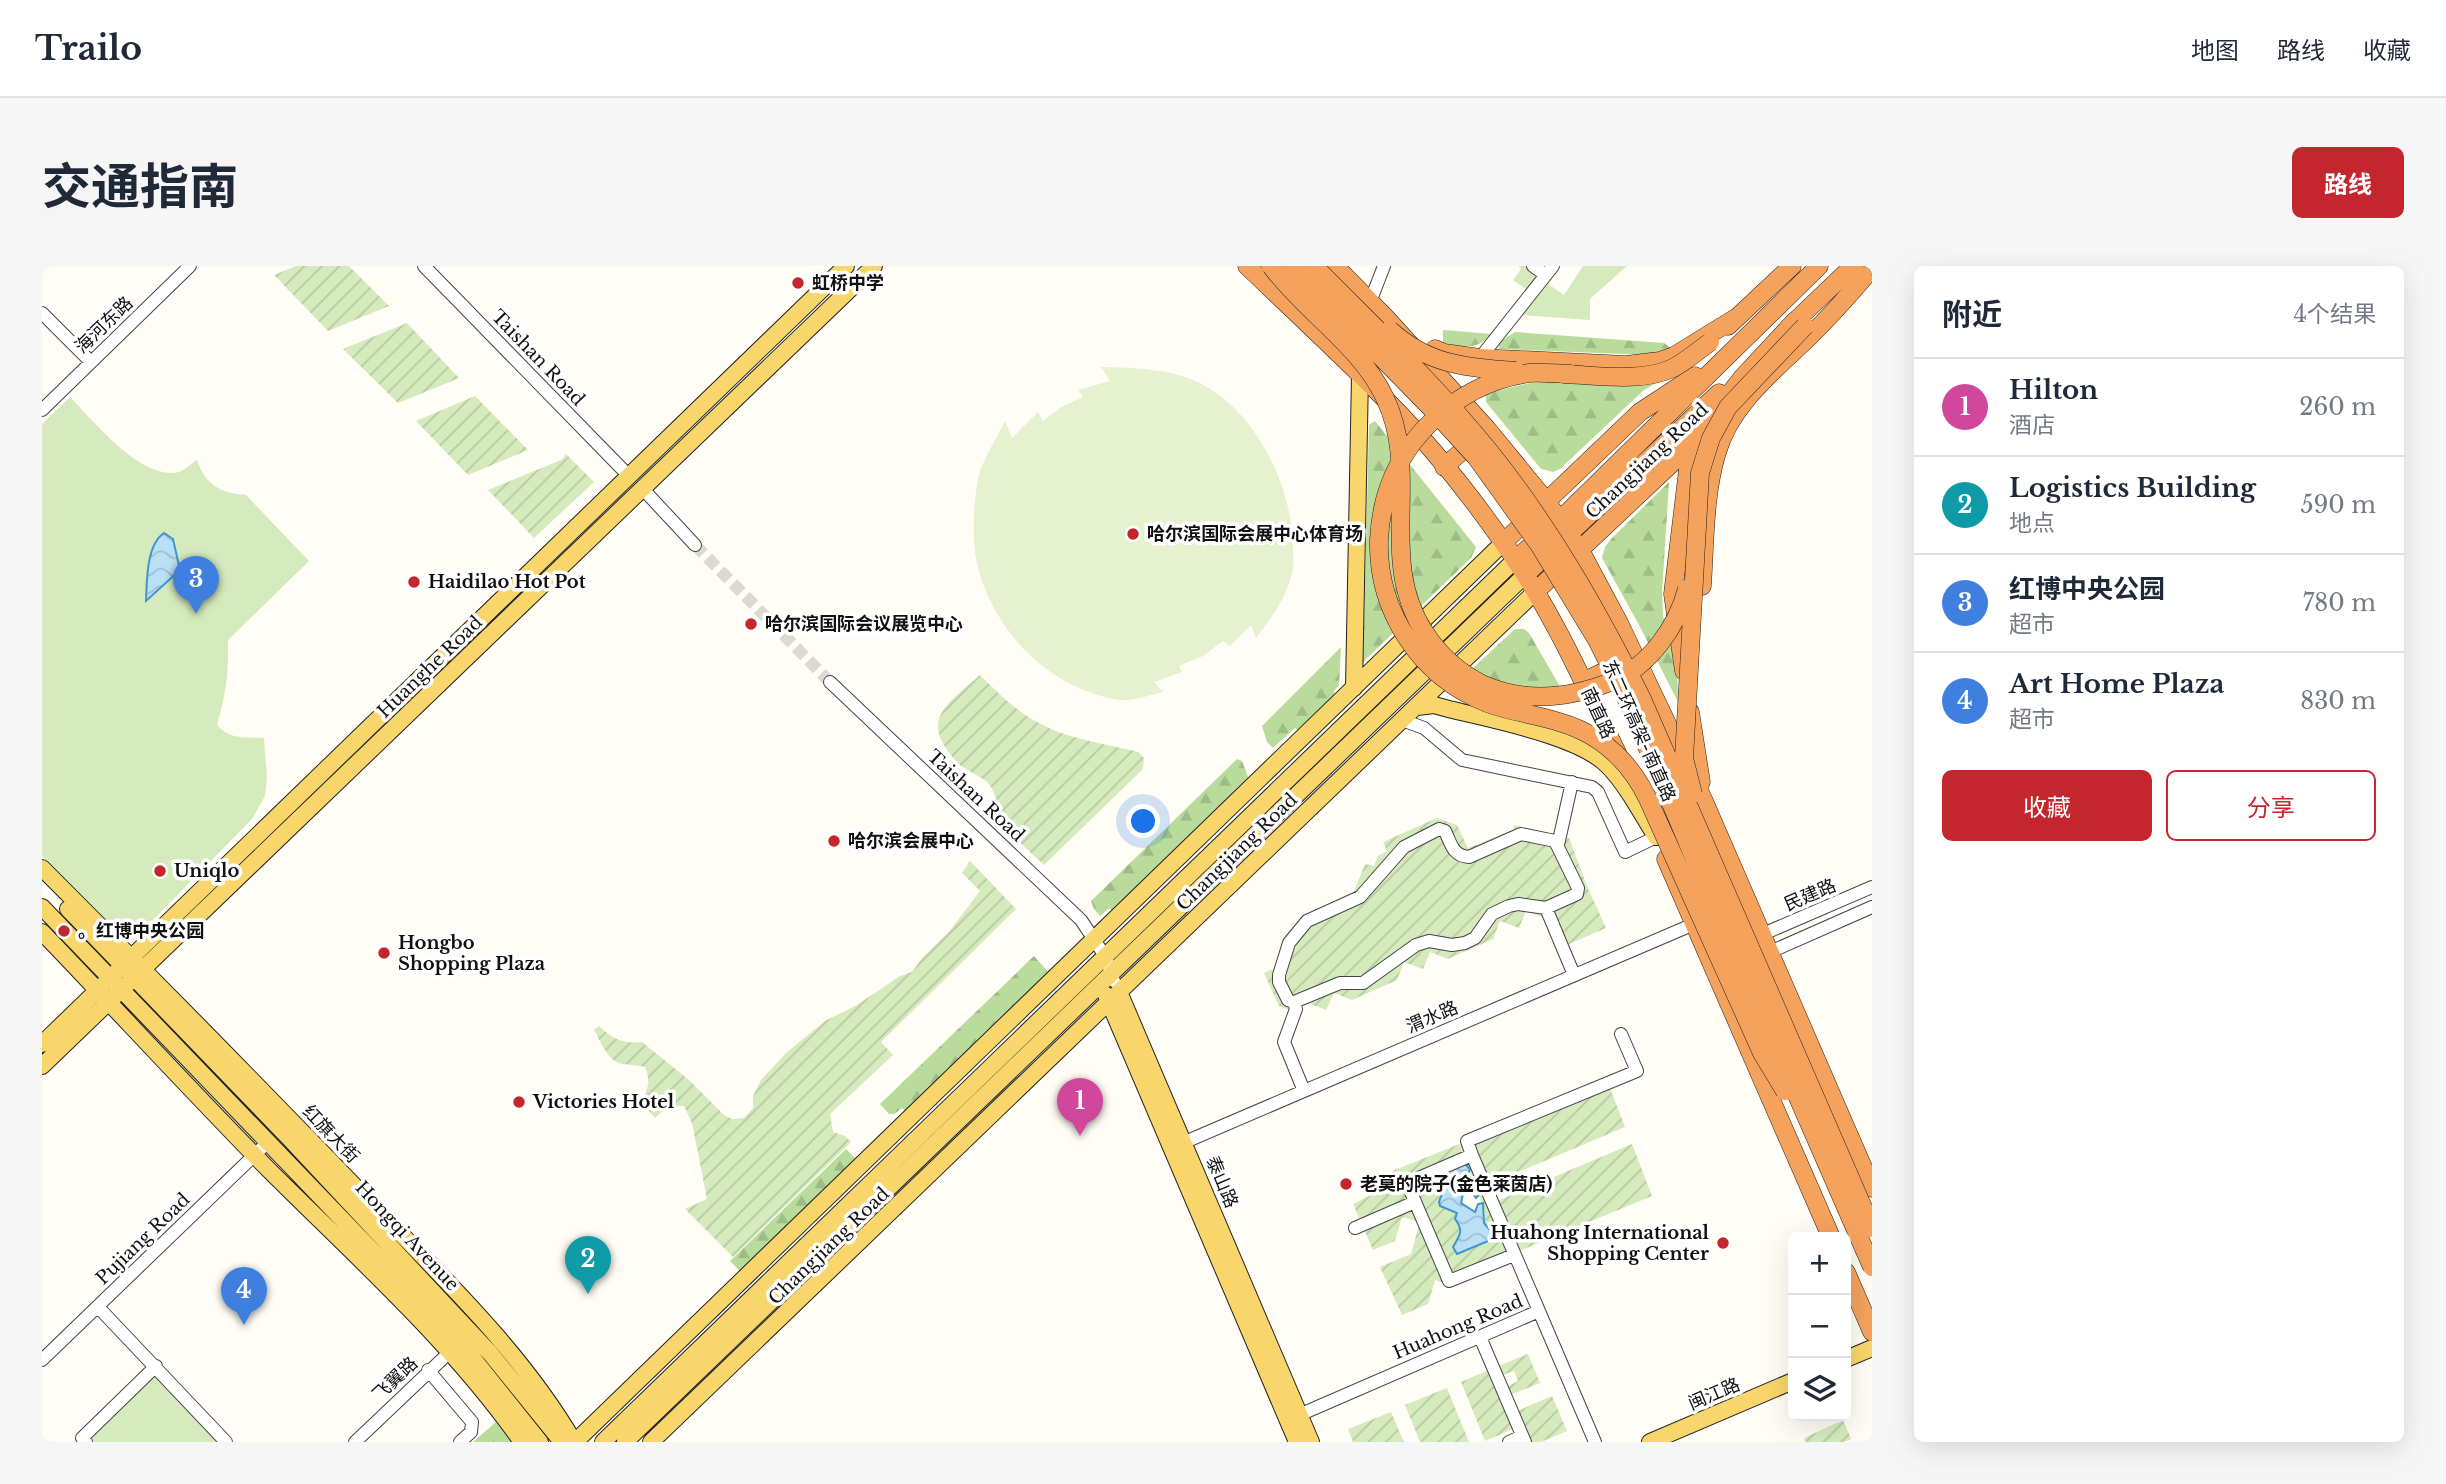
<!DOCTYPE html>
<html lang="zh">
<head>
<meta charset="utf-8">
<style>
	body { margin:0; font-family:"Libre Baskerville","Noto Sans SC",serif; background:#f6f6f7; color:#1f2937 }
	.controls { position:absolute; right:21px; bottom:21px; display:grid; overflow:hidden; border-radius:10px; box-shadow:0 7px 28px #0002 }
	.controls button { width:63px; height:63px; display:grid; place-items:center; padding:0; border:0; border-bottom:2px solid #e0e1e3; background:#fff; color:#1f2937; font:35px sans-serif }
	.you { position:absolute; left:1102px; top:556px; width:24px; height:24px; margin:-18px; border:5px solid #fff; border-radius:50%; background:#1a73e8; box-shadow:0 0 0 10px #1a73e833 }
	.badge { display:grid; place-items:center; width:46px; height:46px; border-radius:50%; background:#c4262e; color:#fff; font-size:23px; font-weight:700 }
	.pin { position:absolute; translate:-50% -58px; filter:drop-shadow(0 2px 4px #0008) }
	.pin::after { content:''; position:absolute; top:37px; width:24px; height:21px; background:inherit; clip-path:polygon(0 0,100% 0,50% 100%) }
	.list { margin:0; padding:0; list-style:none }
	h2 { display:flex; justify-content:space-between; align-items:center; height:91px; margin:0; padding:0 28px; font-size:30px }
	h2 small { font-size:23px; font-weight:400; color:#747a83 }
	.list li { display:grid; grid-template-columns:46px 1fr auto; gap:21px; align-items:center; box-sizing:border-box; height:98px; padding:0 28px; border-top:2px solid #e0e1e3 }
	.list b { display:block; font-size:26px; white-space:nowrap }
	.list p { margin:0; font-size:23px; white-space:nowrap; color:#747a83 }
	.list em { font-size:23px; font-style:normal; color:#747a83 }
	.actions { display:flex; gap:14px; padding:21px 28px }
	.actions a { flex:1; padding:16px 0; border:2px solid #c4262e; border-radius:10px; text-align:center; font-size:24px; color:#c4262e }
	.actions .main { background:#c4262e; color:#fff }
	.icon { flex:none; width:38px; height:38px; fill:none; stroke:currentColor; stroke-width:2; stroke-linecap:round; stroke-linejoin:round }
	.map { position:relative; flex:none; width:1830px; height:1176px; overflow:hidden; border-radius:10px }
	header { display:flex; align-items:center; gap:42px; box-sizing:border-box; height:98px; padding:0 35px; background:#fff; border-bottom:2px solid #e0e1e3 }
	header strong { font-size:33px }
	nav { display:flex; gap:38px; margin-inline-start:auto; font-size:24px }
	.intro { display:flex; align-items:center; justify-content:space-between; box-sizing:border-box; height:168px; padding:0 42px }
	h1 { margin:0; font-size:49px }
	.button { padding:18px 32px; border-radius:10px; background:#c4262e; color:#fff; font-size:24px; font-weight:700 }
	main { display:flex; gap:42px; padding:0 42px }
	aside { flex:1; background:#fff; border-radius:10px; box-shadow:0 7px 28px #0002 }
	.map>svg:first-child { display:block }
	.grass { fill:#d5ebbd }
	.forest { fill:url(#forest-firs) }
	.garden { fill:url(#garden-furrows) }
	.pitch { fill:#e6f2cf }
	.water { fill:url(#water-waves); stroke:#3f96cf; stroke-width:2 }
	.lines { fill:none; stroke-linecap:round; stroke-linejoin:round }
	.minor-tunnel { stroke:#dbdad3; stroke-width:12; stroke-dasharray:12 6; stroke-linecap:butt }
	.minor-casing { stroke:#444; stroke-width:14 }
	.major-casing { stroke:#222; stroke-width:18 }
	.highway-casing { stroke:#222; stroke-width:19 }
	.minor { stroke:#fff; stroke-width:12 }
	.major { stroke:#f9d66b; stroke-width:16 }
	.highway { stroke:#f5a25d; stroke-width:18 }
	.highway-bridge-casing { stroke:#222; stroke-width:19; stroke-linecap:butt }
	.highway-bridge { stroke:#f5a25d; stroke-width:18 }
	.poi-dot { fill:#c4262e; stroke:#fff; stroke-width:2.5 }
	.labels { text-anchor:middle; stroke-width:7; stroke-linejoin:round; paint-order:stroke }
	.poi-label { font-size:18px; font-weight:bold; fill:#111; stroke:#fff; text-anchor:start }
	.street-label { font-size:18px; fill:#111; stroke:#fff }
</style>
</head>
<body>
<header>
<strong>Trailo</strong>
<nav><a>地图</a><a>路线</a><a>收藏</a></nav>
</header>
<div class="intro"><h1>交通指南</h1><a class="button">路线</a></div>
<main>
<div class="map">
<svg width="1830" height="1176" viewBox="0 0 1830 1176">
	<defs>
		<pattern id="forest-firs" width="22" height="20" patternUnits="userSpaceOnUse" patternTransform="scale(1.75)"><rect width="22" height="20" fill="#b9dc9c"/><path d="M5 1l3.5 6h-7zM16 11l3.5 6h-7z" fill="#9ebc85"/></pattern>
		<pattern id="garden-furrows" width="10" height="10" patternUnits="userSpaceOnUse" patternTransform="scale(1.75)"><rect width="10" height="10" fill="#d5ebbd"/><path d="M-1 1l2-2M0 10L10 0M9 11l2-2" fill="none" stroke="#b6c8a1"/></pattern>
		<pattern id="water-waves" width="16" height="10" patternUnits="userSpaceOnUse" patternTransform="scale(1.75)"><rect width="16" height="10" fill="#b9e0f7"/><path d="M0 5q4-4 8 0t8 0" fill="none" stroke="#9ebfd3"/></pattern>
	</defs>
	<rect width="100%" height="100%" fill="#fffdf5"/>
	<path class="grass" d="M1477,0H1518L1506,18L1522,29L1541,0H1585L1548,33V54L1480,49L1495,31L1471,14L1479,3Z
		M28,131C51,154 99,215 137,206C143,204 150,197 155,194C163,219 179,227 204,229L267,295L186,374C187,405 184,429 175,459C188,474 203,471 222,472L225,512L223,530L210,553L106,659L83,669L73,665L0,590V158Z
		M112,1107L179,1176H52L47,1171Z"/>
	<path class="forest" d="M1401,64L1449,68C1435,85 1421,81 1401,77Z
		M1473,66L1622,77L1630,83L1606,89L1457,83L1456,77Z
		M1508,115H1618L1602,124L1518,203L1511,206L1499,203L1444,136V129C1465,121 1485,117 1508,115Z
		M1333,155L1434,281L1429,292L1321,396L1327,159Z
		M1627,216L1620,327L1621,350L1635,390L1636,436L1596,357L1560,292L1563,281L1569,273Z
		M1473,363H1482L1487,367L1520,424L1463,420L1429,404Z
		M1299,381L1297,419L1292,425L1293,432L1257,465L1253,462L1231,482L1225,476L1220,460Z
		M1195,493L1200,495L1208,516L1072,646L1067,642L1058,650L1052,643L1049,635Z
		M992,690L1009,709L864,846L860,842L852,848H847L838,838Z
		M804,883L816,895L699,1006L688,995Z
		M454,1156L470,1176H431Z"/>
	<path class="garden" d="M254,0H307L347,40L286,65L232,9Z
		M365,57L417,112L356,137L301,83Z
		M433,130L486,184L426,209L374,155Z
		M524,188L552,216L492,272L446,224L519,194Z
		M938,409C956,427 975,446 997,457C1025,473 1065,478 1096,486L1102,492L1101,503L1002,599C992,589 966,567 960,556C953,543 957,528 945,516C936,508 923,505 914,495C875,453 907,437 938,409Z
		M1395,552L1415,559L1426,582L1471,564L1472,559L1527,572L1545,620L1564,662L1516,683L1502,652L1484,645L1477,662L1458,655L1451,673L1406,693L1388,686L1381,703L1362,696L1355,714L1310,734L1292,727L1284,744L1266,737L1248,745L1237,740L1222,707L1233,702L1241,672L1259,651L1310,630L1323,598L1332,600L1336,590L1345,585L1341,576Z
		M928,595L974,643L839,776L851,789L788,848L791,866L803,870L809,876L691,991L643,943L665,933L650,857L642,840L625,841L613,852L599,836C606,824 609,815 603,801C595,799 589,799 581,798C566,796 559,776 552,764L557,760C571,773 581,778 600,776L647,814L682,849L690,853L702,852L711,842V830L719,814L744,787L783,755L815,739L858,710L870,706L881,691L906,667L938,625L920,607Z
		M1566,817L1583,861L1448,918L1455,935L1590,878L1610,930L1477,985L1463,993L1464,997L1411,1020L1393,1014L1386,1038L1360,1049L1338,1001L1369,988L1378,956L1360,951L1353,975L1331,984L1311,938L1343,922L1350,905L1425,875L1430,889L1406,900L1407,902L1398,914L1403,918L1397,937L1399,940L1415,947L1413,953L1420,965L1412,981L1415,988L1450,973L1451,969L1442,957L1443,945L1433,919L1423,917L1428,904L1421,896L1434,889L1427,874Z
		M1486,1088L1498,1117L1469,1129L1466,1120L1476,1115L1472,1105L1461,1109L1456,1100Z
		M1451,1102L1476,1161L1443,1175L1419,1116Z
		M1405,1122L1427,1176H1378L1363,1139Z
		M1510,1130L1525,1165L1499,1176H1490L1475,1145Z
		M1349,1146L1362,1176H1311L1306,1163Z
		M1801,1154L1809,1173L1802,1176H1763L1762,1172Z"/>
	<path class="pitch" d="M1059,101C1093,102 1132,102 1163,120C1217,150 1250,222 1251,281C1251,290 1253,300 1250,308C1244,332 1229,353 1214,372L1209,359L1188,380L1181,375L1161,390L1137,400L1140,406L1112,416L1121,426C1109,429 1097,433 1084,434C1074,434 1062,431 1053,428C998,411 955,363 938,309C929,280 931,248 935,218C938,197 954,174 963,155L970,172L996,146L1001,155L1019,141L1041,131L1036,124L1068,115Z"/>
	<path class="water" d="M122,267L131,273L138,304L104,335C105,315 104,279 122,267Z
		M1421,896L1428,903L1423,917L1433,919L1437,929L1434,932L1431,928H1421L1419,937L1433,946L1436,938L1441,937L1442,957L1452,969L1451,973L1415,988L1411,981C1418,969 1422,965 1413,953L1415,947L1398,940L1397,936L1403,919L1398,914L1407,902Z"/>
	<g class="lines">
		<path class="minor-tunnel" d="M653,279L788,416"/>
		<g class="minor-casing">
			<path id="minor" d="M382,0L586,209
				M1491,0L1504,9
				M1328,36L1342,0
				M0,47L49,96
				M1438,92L1511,0
				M0,144L148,0
				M600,222L653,279
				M788,416L1039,654L1063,690L1072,715
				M1360,454L1382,462L1420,494L1550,521L1556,526L1583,586L1614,571
				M1397,563L1403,565C1409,578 1411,590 1427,591L1479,568L1513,575L1536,622L1535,628L1504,642L1476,638L1467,640L1450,648L1433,672L1423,677L1410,679L1387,675L1374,679L1321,717H1298L1252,736L1246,734L1237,716V709L1247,677L1265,655L1318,631L1362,581Z
				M1516,579L1530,516
				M1504,642L1532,709
				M1721,668L1830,621
				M1728,686L1830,641
				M1252,736L1254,743L1242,776L1262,825
				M1143,876L1652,658
				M1430,889L1425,875L1595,805L1579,768
				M1313,962L1373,936
				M1472,989L1407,1015L1365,917L1430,889L1497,1045
				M56,1041L184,1176
				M1438,1071L1483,1176
				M0,1094L226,876
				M386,1104L430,1156L429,1166L418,1176
				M1257,1149L1497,1045L1553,1176
				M44,1176L40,1172L114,1100
				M313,1176L413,1081
				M1467,1176L1480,1170"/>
		</g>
		<g class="major-casing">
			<path id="major" d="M1312,422L1318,110
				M1375,441L1392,439L1403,442C1445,453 1535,469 1565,499C1585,519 1599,547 1614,571
				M0,602C110,712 219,823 326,934C399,1010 479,1085 532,1176
				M0,641L418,1076L498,1176
				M26,643L247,872L448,1087L520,1176
				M0,666C76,745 150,826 227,904C316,993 407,1073 480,1176
				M1077,726L1269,1176
				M1064,729L1255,1176
				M0,778L804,0
				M0,800L832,0
				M1804,1093L1830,1082
				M533,1176L1462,276
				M561,1176L1473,294
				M583,1176L1483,309
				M609,1176L1494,325
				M1608,1176L1751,1115"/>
		</g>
		<g class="highway-casing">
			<path id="highway" d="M1205,0C1251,44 1298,88 1343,133C1386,176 1426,226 1461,276C1509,342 1542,417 1577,491
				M1293,0L1344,52L1445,163L1504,235L1538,284L1577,357L1661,533L1830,922
				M1686,60L1750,0
				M1746,62L1811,0
				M1393,83L1402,87L1438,92L1584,99L1618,95L1632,90L1692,53
				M1402,201L1436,171
				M1462,276L1598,146L1653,110
				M1473,294L1518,254L1777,0
				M1483,309L1677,127
				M1660,320C1663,276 1662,229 1675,186C1689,138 1733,104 1768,70C1790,48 1810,26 1830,2
				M1494,325L1630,197L1652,159
				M1642,405L1631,328L1646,204L1672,148L1700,112L1754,54
				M1541,416L1581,396
				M1648,446L1659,516
				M1624,593L1789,971
				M1804,1006L1830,1066"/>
		</g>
		<use href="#minor" class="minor"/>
		<use href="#major" class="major"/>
		<use href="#highway" class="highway"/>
		<g class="highway-bridge-casing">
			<path id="highway-bridge" d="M1229,0C1263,46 1318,79 1343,132C1380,209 1334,293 1383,367C1398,390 1417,407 1442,419C1484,437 1529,432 1571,415C1607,400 1635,361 1645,323
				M1250,0L1388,141L1434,191L1498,280L1555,374L1587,438L1685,669L1830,1001
				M1272,0C1331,60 1394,119 1447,185C1509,262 1556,345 1600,433L1830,962
				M1348,64C1386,99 1426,102 1474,105
				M1520,108C1554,109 1599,117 1631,102C1644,95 1656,85 1668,76
				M1530,108C1516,108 1501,106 1488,107C1450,112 1416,130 1389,156C1356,188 1339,228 1337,274C1335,345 1378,411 1445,437C1468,446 1493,448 1517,456C1559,468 1587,494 1606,533L1720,787L1743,825
				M1651,528L1642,492L1658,207L1669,172L1686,141L1763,60"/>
		</g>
		<use href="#highway-bridge" class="highway-bridge"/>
	</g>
	<g class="poi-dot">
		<circle cx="756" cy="17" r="7"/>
		<circle cx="1091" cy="268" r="7"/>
		<circle cx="372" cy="316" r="7"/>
		<circle cx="709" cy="358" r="7"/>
		<circle cx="792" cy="575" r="7"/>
		<circle cx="118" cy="605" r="7"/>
		<circle cx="22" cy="665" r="7"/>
		<circle cx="342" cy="687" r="7"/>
		<circle cx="477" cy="836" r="7"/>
		<circle cx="1304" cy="918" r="7"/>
		<circle cx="1681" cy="977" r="7"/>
	</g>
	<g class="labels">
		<g class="poi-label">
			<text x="770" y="23">虹桥中学</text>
			<text x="1105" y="274">哈尔滨国际会展中心体育场</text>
			<text x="386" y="322">Haidilao Hot Pot</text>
			<text x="723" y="364">哈尔滨国际会议展览中心</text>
			<text x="806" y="581">哈尔滨会展中心</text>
			<text x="132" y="611">Uniqlo</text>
			<text x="36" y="671">。红博中央公园</text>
			<text x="356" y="683">Hongbo<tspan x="356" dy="21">Shopping Plaza</tspan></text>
			<text x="491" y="842">Victories Hotel</text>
			<text x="1318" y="924">老莫的院子(金色莱茵店)</text>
			<text x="1667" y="973" text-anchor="end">Huahong International<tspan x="1667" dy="21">Shopping Center</tspan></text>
		</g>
		<g class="street-label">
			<text transform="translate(62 59) rotate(-44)" y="6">海河东路</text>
			<text transform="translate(496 92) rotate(46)" y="6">Taishan Road</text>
			<text transform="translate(1605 195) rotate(-43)" y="6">Changjiang Road</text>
			<text transform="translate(388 401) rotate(-44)" y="6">Huanghe Road</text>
			<text transform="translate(1556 447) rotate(65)" y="6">南直路</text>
			<text transform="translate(1597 465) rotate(66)" y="6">东二环高架-南直路</text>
			<text transform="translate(934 530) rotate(43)" y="6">Taishan Road</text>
			<text transform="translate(1195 586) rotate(-44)" y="6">Changjiang Road</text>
			<text transform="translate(1768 629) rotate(-23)" y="6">民建路</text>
			<text transform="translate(1390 751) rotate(-23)" y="6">渭水路</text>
			<text transform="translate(289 868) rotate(46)" y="6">红旗大街</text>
			<text transform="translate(1180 916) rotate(67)" y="6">泰山路</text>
			<text transform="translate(365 970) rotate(47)" y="6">Hongqi Avenue</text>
			<text transform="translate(101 973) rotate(-44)" y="6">Pujiang Road</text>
			<text transform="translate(787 980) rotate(-44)" y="6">Changjiang Road</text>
			<text transform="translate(1416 1061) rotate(-23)" y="6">Huahong Road</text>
			<text transform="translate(353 1113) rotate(-44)" y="6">飞翼路</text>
			<text transform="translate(1672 1128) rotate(-23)" y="6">闽江路</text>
		</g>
	</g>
</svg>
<div class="controls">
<button>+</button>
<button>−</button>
<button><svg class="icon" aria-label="layers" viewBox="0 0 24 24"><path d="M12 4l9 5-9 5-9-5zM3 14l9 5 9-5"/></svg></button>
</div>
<div class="you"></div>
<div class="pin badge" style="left:1038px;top:870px;background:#d1479c">1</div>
<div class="pin badge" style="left:546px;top:1028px;background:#0f9aa8">2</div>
<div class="pin badge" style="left:154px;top:348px;background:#3f7fe0">3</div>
<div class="pin badge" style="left:202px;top:1059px;background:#3f7fe0">4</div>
</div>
<aside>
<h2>附近<small>4个结果</small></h2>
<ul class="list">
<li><span class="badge" style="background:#d1479c">1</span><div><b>Hilton</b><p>酒店</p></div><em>260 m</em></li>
<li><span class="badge" style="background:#0f9aa8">2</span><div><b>Logistics Building</b><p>地点</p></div><em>590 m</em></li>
<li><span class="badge" style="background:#3f7fe0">3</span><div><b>红博中央公园</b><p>超市</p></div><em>780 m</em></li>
<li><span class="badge" style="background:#3f7fe0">4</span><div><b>Art Home Plaza</b><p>超市</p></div><em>830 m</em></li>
</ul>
<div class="actions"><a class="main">收藏</a><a>分享</a></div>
</aside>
</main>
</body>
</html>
